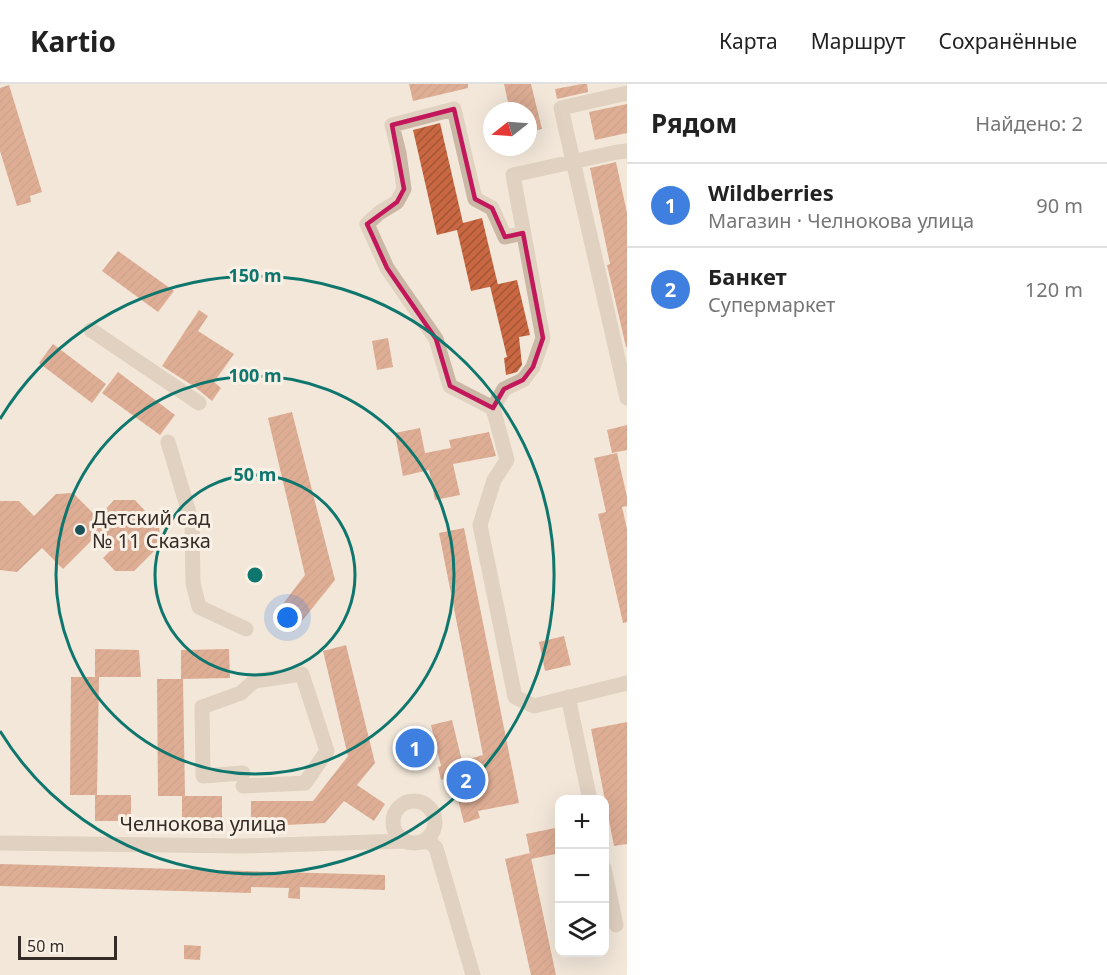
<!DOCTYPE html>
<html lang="ru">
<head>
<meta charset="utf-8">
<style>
	body { margin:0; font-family:"Noto Sans",sans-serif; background:#f6f6f6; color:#222 }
	.controls { position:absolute; right:18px; bottom:18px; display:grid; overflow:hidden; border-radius:12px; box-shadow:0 6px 24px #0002 }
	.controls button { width:54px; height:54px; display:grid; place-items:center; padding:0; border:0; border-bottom:2px solid #e0e0e0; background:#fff; color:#222; font:30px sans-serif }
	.compass { position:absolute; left:483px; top:18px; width:54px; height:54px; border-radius:50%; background:#fff; box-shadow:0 6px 24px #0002; rotate:253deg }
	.scale { position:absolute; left:18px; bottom:15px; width:99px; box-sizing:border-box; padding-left:6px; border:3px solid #352c27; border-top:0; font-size:16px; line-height:21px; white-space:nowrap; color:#352c27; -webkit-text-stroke:4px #f9f1e6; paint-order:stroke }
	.you { position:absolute; left:288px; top:534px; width:21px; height:21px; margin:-15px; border:4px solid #fff; border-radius:50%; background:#1a73e8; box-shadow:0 0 0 9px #1a73e833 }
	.badge { display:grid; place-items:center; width:39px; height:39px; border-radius:50%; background:#1a73e8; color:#fff; font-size:20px; font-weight:700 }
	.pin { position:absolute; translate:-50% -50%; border:3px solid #fff; box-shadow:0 2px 6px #0006 }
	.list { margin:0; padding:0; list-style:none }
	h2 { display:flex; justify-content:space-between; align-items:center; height:78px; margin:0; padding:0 24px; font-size:26px }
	h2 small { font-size:20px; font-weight:400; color:#767676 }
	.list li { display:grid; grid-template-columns:39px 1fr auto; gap:18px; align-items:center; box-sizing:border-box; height:84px; padding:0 24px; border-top:2px solid #e0e0e0 }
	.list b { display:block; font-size:22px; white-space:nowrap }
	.list p { margin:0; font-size:20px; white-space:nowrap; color:#767676 }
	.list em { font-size:20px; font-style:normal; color:#767676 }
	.icon { flex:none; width:33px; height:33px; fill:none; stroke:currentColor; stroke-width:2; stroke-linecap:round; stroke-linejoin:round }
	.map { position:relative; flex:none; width:627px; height:891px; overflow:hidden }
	header { display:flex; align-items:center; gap:36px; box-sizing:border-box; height:84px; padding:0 30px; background:#fff; border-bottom:2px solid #e0e0e0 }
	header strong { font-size:28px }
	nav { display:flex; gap:33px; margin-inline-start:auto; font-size:21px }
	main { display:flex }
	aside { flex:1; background:#fff }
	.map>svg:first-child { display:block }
	.building { fill:url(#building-hatch) }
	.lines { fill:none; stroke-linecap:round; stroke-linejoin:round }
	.minor { stroke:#cab7a5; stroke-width:15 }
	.marked { fill:none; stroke:#c2185b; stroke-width:4.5; stroke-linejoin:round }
	.ring { fill:none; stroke:#0f766e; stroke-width:3 }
	.poi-dot { fill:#1c5157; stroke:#f9f1e6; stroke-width:2 }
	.labels { text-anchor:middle; stroke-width:6; stroke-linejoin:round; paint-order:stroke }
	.poi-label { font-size:20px; fill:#352c27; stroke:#f9f1e6; text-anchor:start }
	.street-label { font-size:20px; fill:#352c27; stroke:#f9f1e6 }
	.centre { fill:#0f766e; stroke:#f9f1e6; stroke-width:3 }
	.ring-label { font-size:18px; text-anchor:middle; font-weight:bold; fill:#0f766e; stroke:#f9f1e6; stroke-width:6; stroke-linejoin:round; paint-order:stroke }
</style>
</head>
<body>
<header>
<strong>Kartio</strong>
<nav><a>Карта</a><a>Маршрут</a><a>Сохранённые</a></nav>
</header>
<main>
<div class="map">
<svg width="627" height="891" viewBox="0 0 627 891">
	<defs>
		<pattern id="building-hatch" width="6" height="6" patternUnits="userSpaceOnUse" patternTransform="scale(1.5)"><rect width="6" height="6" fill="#c86741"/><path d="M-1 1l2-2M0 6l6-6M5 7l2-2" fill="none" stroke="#a35536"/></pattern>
	</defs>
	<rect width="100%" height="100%" fill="#f2e7d9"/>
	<path class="building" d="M409,0H468V4L413,17Z
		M504,0H531L542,45L528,48V27H510Z
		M582,0H587L588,8L557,15L555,5Z
		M9,1L42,108L30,112L31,118L17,122L0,67V4Z
		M627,20V49L595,56L589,28Z
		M440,39L463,139L482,134L498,201L471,207L457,146L437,151L413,46Z
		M616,78L627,129V263H626L607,181L610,180L590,84Z
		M118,167L174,207L158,228L102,187Z
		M517,196L530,251L519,253L522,281L517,288L506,291L504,274L507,273L490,202Z
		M199,226L208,232L198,247L234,270L214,298L221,304L212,317L195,303L162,282Z
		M388,254L393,283L377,286L372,257Z
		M53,260L106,300L92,319L39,279Z
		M118,288L175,331L160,351L102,309Z
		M292,328L335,496L293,548L273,533L305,491L268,334Z
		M627,341V366L612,369L607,346Z
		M420,344L425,369L451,364L449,356L489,348L496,372L453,380L460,411L435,416L429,386L403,392L395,349Z
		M617,369L627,413V422L622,423L627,445V538L623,539L598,430L606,428L594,374Z
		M73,409L98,434L114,416H135L159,442L161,460L134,487H115L103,474L112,465L98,450L63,485L42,464L17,488L0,486V417H19L34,432L56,410Z
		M464,444L519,719L478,727L480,734L464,739L452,693L441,696L438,683L441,682L431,641L452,636L462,677L483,671L439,449Z
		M564,552L571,581L545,587L539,558Z
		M346,561L375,679L357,701L385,720L374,737L344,717L325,739L251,743V717H313L348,672L323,567Z
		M95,565L139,566L141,593H99L97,711H131V737H95V711H70L71,593H95Z
		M229,565L230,594L181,595V566Z
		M157,595H183L185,712H222V739L182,740V712H158Z
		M627,638V760L614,762L591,645Z
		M560,743V769L531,775L526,750Z
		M530,769L556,891H531L505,775Z
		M0,780L385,791V806L300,803V815L288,814L289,804L251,803V809L0,802Z
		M184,861L201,862L200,876L184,875Z"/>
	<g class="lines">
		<path class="minor" d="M627,9L561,24L627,314
			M523,149L505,153L492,124L475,115L454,25L392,41L399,69L404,105L397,118L379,129L367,140L387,184L436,255L450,302L493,324L507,376L494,396L480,441L515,613L534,622L627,599
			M91,246L199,319
			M493,324L504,305L523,296L533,283L543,254L513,91L617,68L627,67
			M168,358L192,439L193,499L199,523L246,545
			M568,613L590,716
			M243,702L305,699L327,667L302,590L254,597L241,609L202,623L203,692L243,689
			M393 738a21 21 0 1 1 42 0a21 21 0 1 1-42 0Z
			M420,758H430L436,764L473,891
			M0,759L242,762L406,757
			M604,784L616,841"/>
	</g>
	<path d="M0 0H627V891H0ZM454,25L475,115L492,124L505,153L523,149L543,254L533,283L523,296L504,305L493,324L450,302L436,255L387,184L367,140L397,118L404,105L392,41Z" fill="#f2e7d9" fill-opacity=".55" fill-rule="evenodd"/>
	<path class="marked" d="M454,25L475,115L492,124L505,153L523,149L543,254L533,283L523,296L504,305L493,324L450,302L436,255L387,184L367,140L397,118L404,105L392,41Z"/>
	<g class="ring">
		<circle cx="255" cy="491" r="100"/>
		<circle cx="255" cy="491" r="199"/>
		<path d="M0 335A299 299 0 1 1 0 647"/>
	</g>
	<circle class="poi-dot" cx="80" cy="446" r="6"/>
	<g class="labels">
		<g class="poi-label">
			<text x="92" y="441">Детский сад<tspan x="92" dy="23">№ 11 Сказка</tspan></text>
		</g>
		<g class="street-label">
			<text x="203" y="747">Челнокова улица</text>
		</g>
	</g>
	<circle cx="255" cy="491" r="9" class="centre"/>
	<g class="ring-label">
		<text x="255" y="198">150 m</text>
		<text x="255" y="298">100 m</text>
		<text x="255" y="397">50 m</text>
	</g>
</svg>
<div class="controls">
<button>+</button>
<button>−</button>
<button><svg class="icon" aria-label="layers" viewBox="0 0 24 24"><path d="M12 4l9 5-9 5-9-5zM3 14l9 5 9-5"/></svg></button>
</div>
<svg class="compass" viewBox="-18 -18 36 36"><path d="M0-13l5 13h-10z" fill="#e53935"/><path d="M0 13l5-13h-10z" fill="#767676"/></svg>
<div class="scale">50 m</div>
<div class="you"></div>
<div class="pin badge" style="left:415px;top:664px;background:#3f7fe0">1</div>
<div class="pin badge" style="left:466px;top:696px;background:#3f7fe0">2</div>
</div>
<aside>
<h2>Рядом<small>Найдено: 2</small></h2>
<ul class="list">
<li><span class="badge" style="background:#3f7fe0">1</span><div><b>Wildberries</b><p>Магазин · Челнокова улица</p></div><em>90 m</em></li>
<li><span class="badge" style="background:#3f7fe0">2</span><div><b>Банкет</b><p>Супермаркет</p></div><em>120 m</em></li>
</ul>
</aside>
</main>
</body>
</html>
